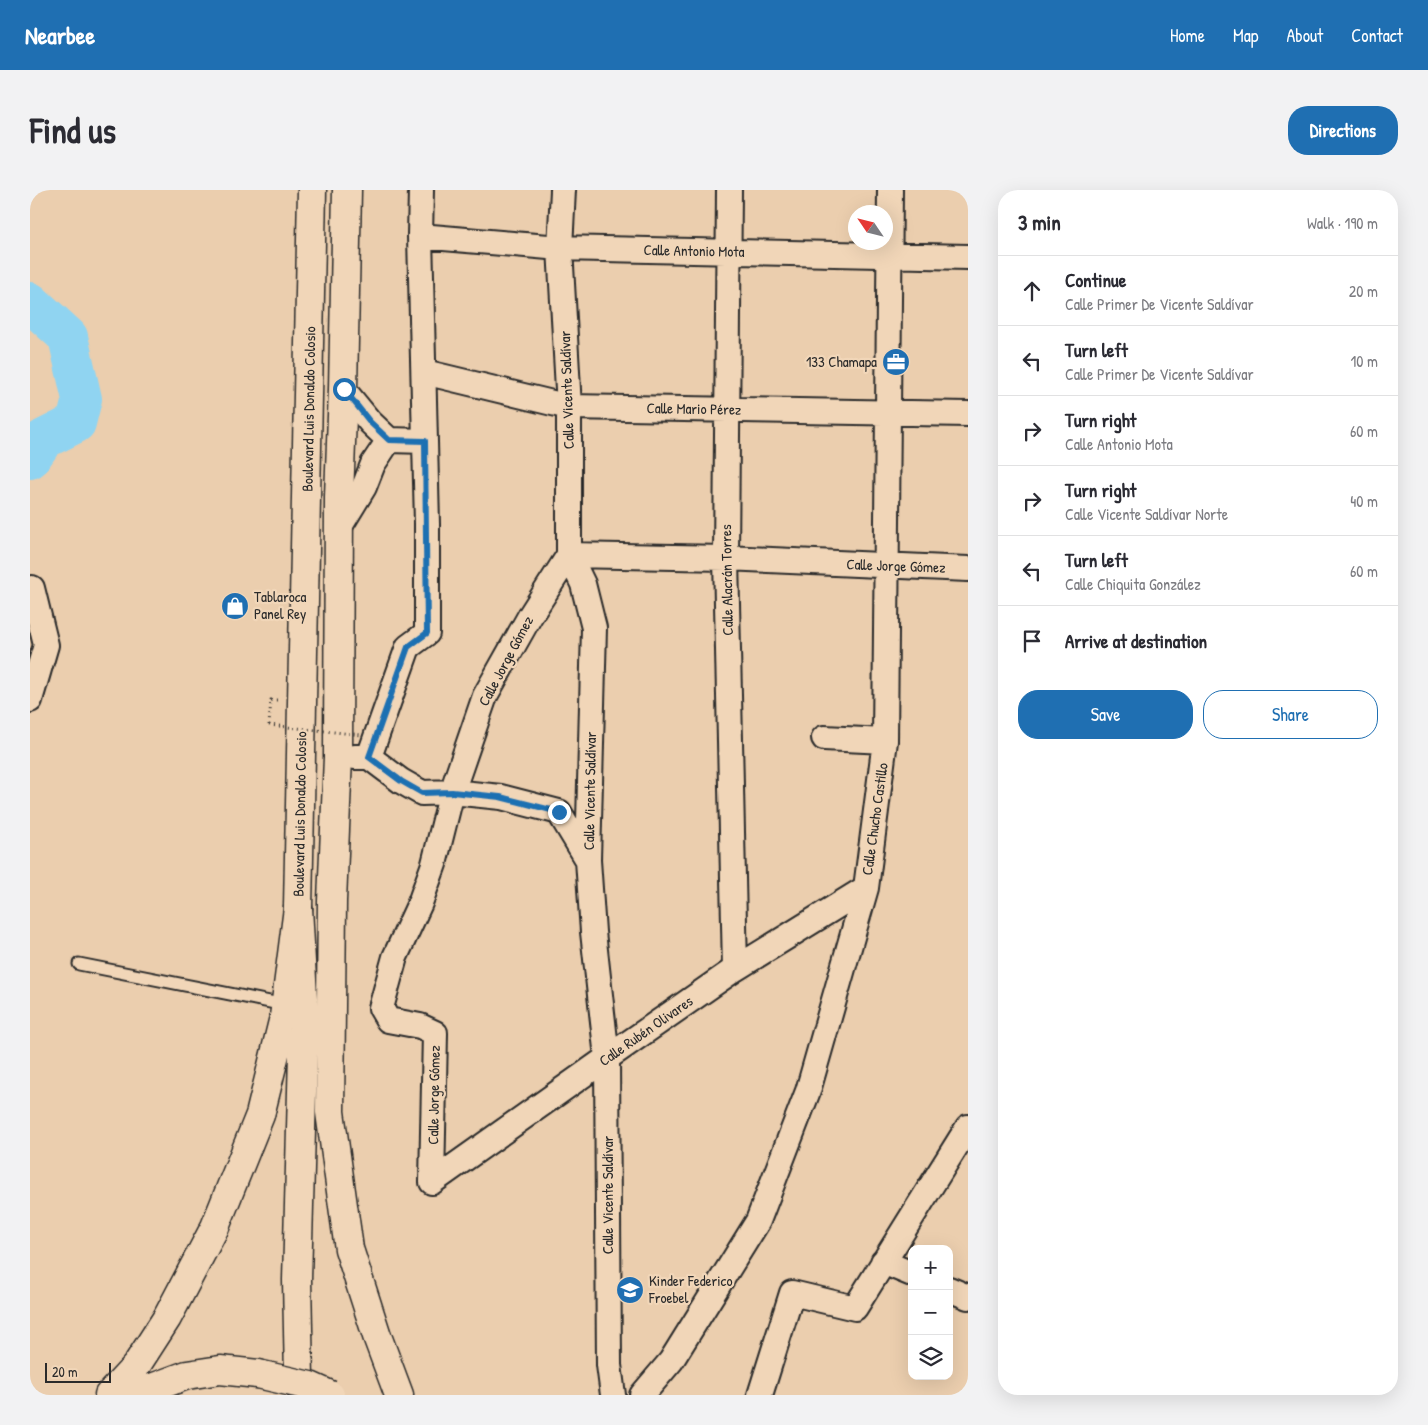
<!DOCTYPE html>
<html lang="en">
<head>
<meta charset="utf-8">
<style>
	body { margin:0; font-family:"Patrick Hand",sans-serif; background:#f2f2f3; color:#2b2b33 }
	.controls { position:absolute; right:15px; bottom:15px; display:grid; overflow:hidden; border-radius:10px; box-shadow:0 5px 20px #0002 }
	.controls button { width:45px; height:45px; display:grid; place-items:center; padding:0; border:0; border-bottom:1px solid #e1e1e2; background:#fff; color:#2b2b33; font:25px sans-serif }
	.compass { position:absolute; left:818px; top:15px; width:45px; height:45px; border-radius:50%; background:#fff; box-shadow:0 5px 20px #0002; rotate:305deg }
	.scale { position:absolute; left:15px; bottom:12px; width:66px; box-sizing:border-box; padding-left:5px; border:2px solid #2b2b2b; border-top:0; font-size:14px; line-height:18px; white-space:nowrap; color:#2b2b2b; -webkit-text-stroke:4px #f1d6b8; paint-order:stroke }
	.stop { position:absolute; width:15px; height:15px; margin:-11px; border:4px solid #1f6fb2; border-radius:50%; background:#fff }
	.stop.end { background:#1f6fb2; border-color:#fff; box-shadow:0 1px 5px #0008 }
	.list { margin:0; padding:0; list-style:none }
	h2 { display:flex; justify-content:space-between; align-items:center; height:65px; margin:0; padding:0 20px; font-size:21px }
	h2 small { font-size:16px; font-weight:400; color:#7c7c81 }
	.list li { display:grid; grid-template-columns:32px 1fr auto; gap:15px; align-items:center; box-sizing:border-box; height:70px; padding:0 20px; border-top:1px solid #e1e1e2 }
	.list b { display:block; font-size:19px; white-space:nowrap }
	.list p { margin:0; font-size:16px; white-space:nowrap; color:#7c7c81 }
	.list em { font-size:16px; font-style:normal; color:#7c7c81 }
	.actions { display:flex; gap:10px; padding:15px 20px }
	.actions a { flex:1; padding:11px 0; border:1px solid #1f6fb2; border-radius:20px; text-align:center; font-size:18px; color:#1f6fb2 }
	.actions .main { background:#1f6fb2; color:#fff }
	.icon { flex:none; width:28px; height:28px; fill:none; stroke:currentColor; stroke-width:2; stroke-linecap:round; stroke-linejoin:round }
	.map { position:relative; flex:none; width:938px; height:1205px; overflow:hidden; border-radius:20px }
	header { display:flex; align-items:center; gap:30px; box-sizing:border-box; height:70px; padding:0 25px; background:#1f6fb2; color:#fff }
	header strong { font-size:24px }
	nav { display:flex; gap:28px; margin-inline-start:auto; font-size:18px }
	.intro { display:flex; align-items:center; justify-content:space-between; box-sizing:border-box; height:120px; padding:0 30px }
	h1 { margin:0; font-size:35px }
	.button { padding:12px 22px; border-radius:20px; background:#1f6fb2; color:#fff; font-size:18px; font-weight:700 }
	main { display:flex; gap:30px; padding:0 30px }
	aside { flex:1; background:#fff; border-radius:20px; box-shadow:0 5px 20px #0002 }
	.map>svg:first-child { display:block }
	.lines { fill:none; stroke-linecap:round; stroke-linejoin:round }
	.river { stroke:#90d4f1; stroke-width:40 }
	.service-casing { stroke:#2b2b2b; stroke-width:15 }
	.minor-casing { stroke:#2b2b2b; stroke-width:28 }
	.trunk-casing { stroke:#2b2b2b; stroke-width:31 }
	.motorway-casing { stroke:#2b2b2b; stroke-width:31 }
	.path { stroke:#2b2b2b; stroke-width:3; stroke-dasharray:1 4; stroke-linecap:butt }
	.service { stroke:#f1d6b8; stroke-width:11 }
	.minor { stroke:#f1d6b8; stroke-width:24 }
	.trunk { stroke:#f1d6b8; stroke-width:28 }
	.motorway { stroke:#f1d6b8; stroke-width:28 }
	.trunk-bridge-casing { stroke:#2b2b2b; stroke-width:31; stroke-linecap:butt }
	.path-bridge { stroke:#2b2b2b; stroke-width:3; stroke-dasharray:1 4; stroke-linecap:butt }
	.trunk-bridge { stroke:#f1d6b8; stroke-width:28 }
	.route { stroke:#1f6fb2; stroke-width:6 }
	.labels { text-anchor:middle; stroke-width:4.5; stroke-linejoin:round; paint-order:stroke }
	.street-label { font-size:15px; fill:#2b2b2b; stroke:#f1d6b8 }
	.poi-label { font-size:15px; fill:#2b2b2b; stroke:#f1d6b8; text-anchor:start }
</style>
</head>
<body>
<header>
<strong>Nearbee</strong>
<nav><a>Home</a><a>Map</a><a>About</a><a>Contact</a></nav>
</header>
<div class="intro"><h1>Find us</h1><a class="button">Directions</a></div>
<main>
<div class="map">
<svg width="938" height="1205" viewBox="0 0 938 1205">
	<rect width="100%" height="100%" fill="#ebceae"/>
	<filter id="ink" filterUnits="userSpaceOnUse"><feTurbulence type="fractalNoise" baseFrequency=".02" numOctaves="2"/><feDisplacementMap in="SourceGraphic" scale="10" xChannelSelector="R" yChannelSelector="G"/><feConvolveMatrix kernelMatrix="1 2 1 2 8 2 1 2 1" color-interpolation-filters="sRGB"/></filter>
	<g filter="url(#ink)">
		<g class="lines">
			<path class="river" d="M0,112L38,147L52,209L46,233L14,249L0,269"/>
			<g class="service-casing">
				<path id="service" d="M49,774L255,815"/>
			</g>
			<g class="minor-casing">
				<path id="minor" d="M533,0L530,58L539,217V365L553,394L564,438L558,670L563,742L577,868L579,1175L583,1205
					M699,0L696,368L705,779
					M390,46L530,58L938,67
					M394,182L539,217L938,224
					M313,199L340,232L359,250L395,251
					M309,338L334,297L343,274L359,250
					M539,365L696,368L938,379
					M0,510L16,455L2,398
					M794,548L855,551
					M325,567H339L371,591L392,603L422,602L471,607L529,622L558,670
					M339,567L378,457L397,443V334L390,46L391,0
					M402,992L405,843L390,836L358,830L351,818L365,767L390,713L404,674L422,602L455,506L500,426L539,365
					M402,992L577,868L705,779L836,698
					M853,1072L882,1084
					M919,1099L938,1107
					M612,1205L641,1171L728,1031L778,901L836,698L855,551L860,0
					M730,1205L762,1103L825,1118L938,937"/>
			</g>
			<g class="trunk-casing">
				<path id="trunk" d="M317,0L313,199L309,307L308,567L302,711L300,922L319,1059L347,1146L369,1205
					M79,1205L106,1176L137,1128L185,1037L230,925L254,827L268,718L282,0
					M103,1205L157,1185L190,1180L228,1184"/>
			</g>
			<g class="motorway-casing">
				<path id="motorway" d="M268,718L274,826L267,1090L269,1189L273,1205"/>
			</g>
			<path class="path" d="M239,535L241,510H247"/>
			<use href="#service" class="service"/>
			<use href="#minor" class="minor"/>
			<use href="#trunk" class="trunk"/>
			<use href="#motorway" class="motorway"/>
			<g class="trunk-bridge-casing">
				<path id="trunk-bridge" d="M228,1184L280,1196L300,1205"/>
			</g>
			<path class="path-bridge" d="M239,535L332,545"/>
			<use href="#trunk-bridge" class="trunk-bridge"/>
		</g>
	</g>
	<g class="lines" filter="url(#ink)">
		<path class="route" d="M314,199L340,232L359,250L395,251L397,443L378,457L339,567L371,591L392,603L422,602L470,607L529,622"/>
	</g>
	<defs>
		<g id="office-disc" transform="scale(1.4375)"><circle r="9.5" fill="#1f6fb2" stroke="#f1d6b8"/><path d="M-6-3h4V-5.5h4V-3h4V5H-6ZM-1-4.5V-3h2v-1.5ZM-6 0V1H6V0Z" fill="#fff"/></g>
		<g id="shop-disc" transform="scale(1.4375)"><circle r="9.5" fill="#1f6fb2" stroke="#f1d6b8"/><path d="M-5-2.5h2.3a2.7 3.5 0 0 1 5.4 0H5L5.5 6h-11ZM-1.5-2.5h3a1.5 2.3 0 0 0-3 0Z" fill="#fff"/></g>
		<g id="school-disc" transform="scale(1.4375)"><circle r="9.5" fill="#1f6fb2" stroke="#f1d6b8"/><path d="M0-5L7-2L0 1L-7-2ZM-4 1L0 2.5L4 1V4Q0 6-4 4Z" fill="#fff"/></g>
	</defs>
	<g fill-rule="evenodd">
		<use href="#office-disc" x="866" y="172"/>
		<use href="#shop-disc" x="205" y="416"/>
		<use href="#school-disc" x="600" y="1100"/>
	</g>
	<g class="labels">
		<g class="street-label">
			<text transform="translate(664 61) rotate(1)" y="5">Calle Antonio Mota</text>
			<text transform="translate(537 200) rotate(-92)" y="5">Calle Vicente Saldívar</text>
			<text transform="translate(279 219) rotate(-89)" y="5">Boulevard Luis Donaldo Colosio</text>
			<text transform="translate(664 219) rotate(1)" y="5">Calle Mario Pérez</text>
			<text transform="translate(866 376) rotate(2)" y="5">Calle Jorge Gómez</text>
			<text transform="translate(697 390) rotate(-91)" y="5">Calle Alacrán Torres</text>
			<text transform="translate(476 471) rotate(-62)" y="5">Calle Jorge Gómez</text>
			<text transform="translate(560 601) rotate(-89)" y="5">Calle Vicente Saldívar</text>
			<text transform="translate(270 624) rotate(-89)" y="5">Boulevard Luis Donaldo Colosio</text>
			<text transform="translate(845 629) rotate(-82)" y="5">Calle Chucho Castillo</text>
			<text transform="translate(616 841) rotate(-35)" y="5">Calle Rubén Olivares</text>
			<text transform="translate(404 905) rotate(-89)" y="5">Calle Jorge Gómez</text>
			<text transform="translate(578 1005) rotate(-90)" y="5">Calle Vicente Saldívar</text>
		</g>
		<g class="poi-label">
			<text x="847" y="177" text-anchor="end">133 Chamapa</text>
			<text x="224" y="412">Tablaroca<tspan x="224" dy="17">Panel Rey</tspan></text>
			<text x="619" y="1096">Kinder Federico<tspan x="619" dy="17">Froebel</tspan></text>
		</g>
	</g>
</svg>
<div class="controls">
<button>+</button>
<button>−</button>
<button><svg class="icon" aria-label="layers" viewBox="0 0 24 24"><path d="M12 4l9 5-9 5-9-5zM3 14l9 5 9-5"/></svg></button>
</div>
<svg class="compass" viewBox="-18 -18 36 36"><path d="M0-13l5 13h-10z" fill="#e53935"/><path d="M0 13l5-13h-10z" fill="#7c7c81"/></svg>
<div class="scale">20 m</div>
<div class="stop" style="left:314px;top:199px"></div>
<div class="stop end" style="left:529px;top:622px"></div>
</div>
<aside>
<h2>3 min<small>Walk · 190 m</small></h2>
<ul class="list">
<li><svg class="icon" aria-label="ahead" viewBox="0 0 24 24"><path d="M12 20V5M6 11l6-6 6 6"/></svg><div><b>Continue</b><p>Calle Primer De Vicente Saldívar</p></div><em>20 m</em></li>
<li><svg class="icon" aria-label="left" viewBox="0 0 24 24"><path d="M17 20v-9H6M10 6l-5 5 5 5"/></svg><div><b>Turn left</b><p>Calle Primer De Vicente Saldívar</p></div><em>10 m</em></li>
<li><svg class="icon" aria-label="right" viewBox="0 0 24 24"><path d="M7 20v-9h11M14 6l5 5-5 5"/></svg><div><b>Turn right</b><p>Calle Antonio Mota</p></div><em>60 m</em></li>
<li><svg class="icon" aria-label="right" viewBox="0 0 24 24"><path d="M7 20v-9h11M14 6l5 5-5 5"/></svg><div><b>Turn right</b><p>Calle Vicente Saldívar Norte</p></div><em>40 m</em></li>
<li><svg class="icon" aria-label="left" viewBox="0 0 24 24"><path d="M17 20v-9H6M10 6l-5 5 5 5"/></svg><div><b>Turn left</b><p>Calle Chiquita González</p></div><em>60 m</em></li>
<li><svg class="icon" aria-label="arrive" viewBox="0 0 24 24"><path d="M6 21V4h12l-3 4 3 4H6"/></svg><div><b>Arrive at destination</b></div></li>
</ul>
<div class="actions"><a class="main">Save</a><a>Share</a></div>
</aside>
</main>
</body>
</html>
